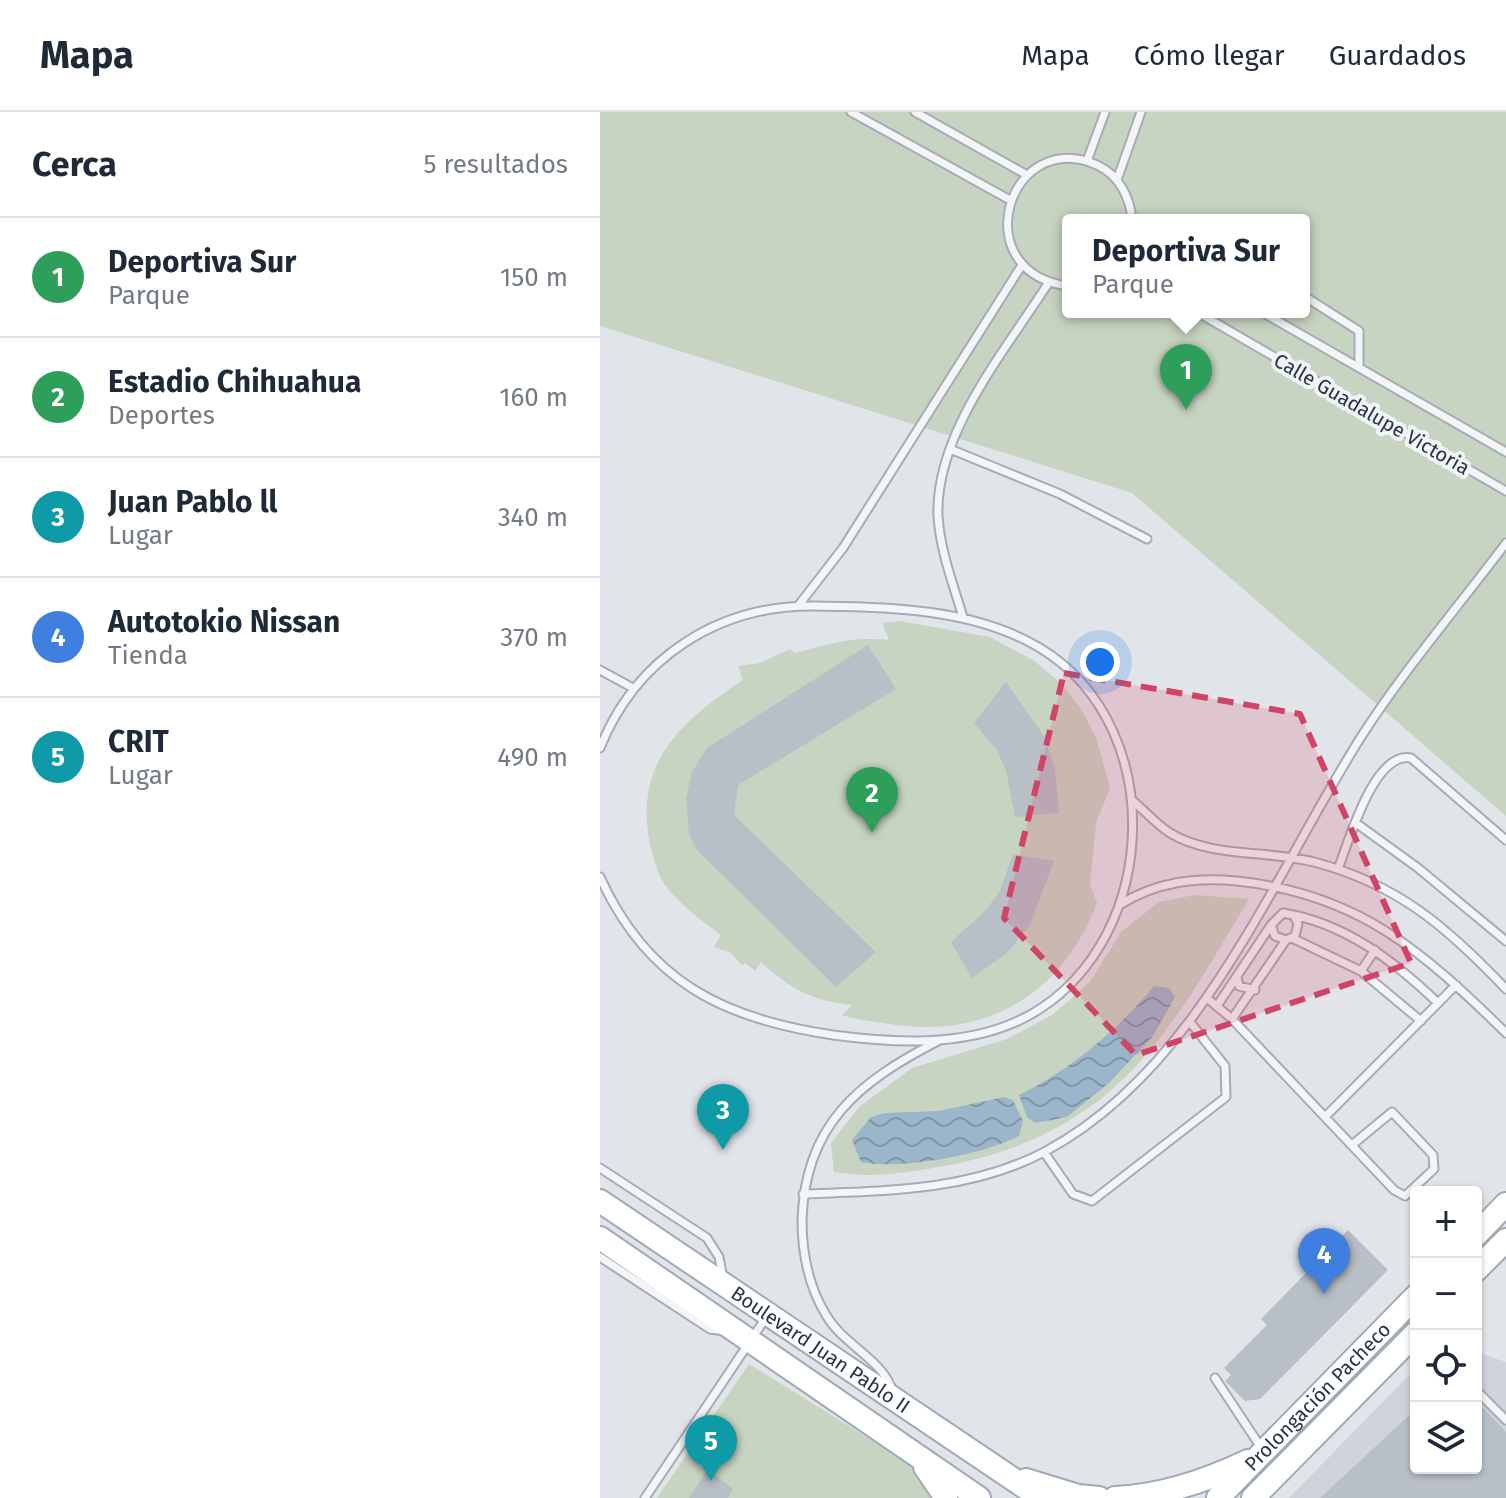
<!DOCTYPE html>
<html lang="es">
<head>
<meta charset="utf-8">
<style>
	body { margin:0; font-family:"Fira Sans",sans-serif; background:#f2f2f3; color:#1f2937 }
	.controls { position:absolute; right:24px; bottom:24px; display:grid; overflow:hidden; border-radius:8px; box-shadow:0 2px 6px #0004 }
	.controls button { width:72px; height:72px; display:grid; place-items:center; padding:0; border:0; border-bottom:2px solid #e0e1e3; background:#fff; color:#1f2937; font:40px sans-serif }
	.you { position:absolute; left:500px; top:550px; width:28px; height:28px; margin:-20px; border:6px solid #fff; border-radius:50%; background:#1a73e8; box-shadow:0 0 0 12px #1a73e833 }
	.badge { display:grid; place-items:center; width:52px; height:52px; border-radius:50%; background:#0f766e; color:#fff; font-size:26px; font-weight:700 }
	.pin { position:absolute; translate:-50% -66px; filter:drop-shadow(0 2px 4px #0008) }
	.pin::after { content:''; position:absolute; top:42px; width:28px; height:24px; background:inherit; clip-path:polygon(0 0,100% 0,50% 100%) }
	.popup { position:absolute; left:462px; top:102px; width:248px; height:104px; box-sizing:border-box; display:grid; place-content:center; border-radius:8px; background:#fff; filter:drop-shadow(0 2px 6px #0005); font-size:26px; white-space:nowrap; color:#747a83 }
	.popup b { font-size:30px; color:#1f2937 }
	.popup::after { content:''; position:absolute; left:50%; top:100%; margin-left:-16px; border:16px solid transparent; border-top-color:#fff }
	.list { margin:0; padding:0; list-style:none }
	h2 { display:flex; justify-content:space-between; align-items:center; height:104px; margin:0; padding:0 32px; font-size:34px }
	h2 small { font-size:26px; font-weight:400; color:#747a83 }
	.list li { display:grid; grid-template-columns:52px 1fr auto; gap:24px; align-items:center; box-sizing:border-box; height:120px; padding:0 32px; border-top:2px solid #e0e1e3 }
	.list b { display:block; font-size:30px; white-space:nowrap }
	.list p { margin:0; font-size:26px; white-space:nowrap; color:#747a83 }
	.list em { font-size:26px; font-style:normal; color:#747a83 }
	.icon { flex:none; width:44px; height:44px; fill:none; stroke:currentColor; stroke-width:2; stroke-linecap:round; stroke-linejoin:round }
	.map { position:relative; flex:none; width:906px; height:1386px; overflow:hidden }
	header { display:flex; align-items:center; gap:48px; box-sizing:border-box; height:112px; padding:0 40px; background:#fff; border-bottom:2px solid #e0e1e3 }
	header strong { font-size:38px }
	nav { display:flex; gap:44px; margin-inline-start:auto; font-size:28px }
	main { display:flex }
	aside { flex:1; background:#fff }
	.map>svg:first-child { display:block }
	.built { fill:#cfd4dc }
	.green { fill:#c8d4c2; fill-rule:evenodd }
	.water { fill:url(#water-waves) }
	.building { fill:#b8bfc7 }
	.lines { fill:none; stroke-linecap:round; stroke-linejoin:round }
	.service-casing { stroke:#a6acb4; stroke-width:11 }
	.primary-casing { stroke:#a0aab6; stroke-width:26 }
	.service { stroke:#f4f5f8; stroke-width:7 }
	.primary { stroke:#fff; stroke-width:22 }
	.marked { fill:#d04466; fill-opacity:0.2; stroke:#d04466; stroke-width:6; stroke-dasharray:16 10; stroke-linejoin:round }
	.labels { text-anchor:middle; stroke-width:8; stroke-linejoin:round; paint-order:stroke }
	.street-label { font-size:20px; fill:#293442; stroke:#f0f4f7 }
</style>
</head>
<body>
<header>
<strong>Mapa</strong>
<nav><a>Mapa</a><a>Cómo llegar</a><a>Guardados</a></nav>
</header>
<main>
<aside>
<h2>Cerca<small>5 resultados</small></h2>
<ul class="list">
<li><span class="badge" style="background:#2e9e5b">1</span><div><b>Deportiva Sur</b><p>Parque</p></div><em>150 m</em></li>
<li><span class="badge" style="background:#2e9e5b">2</span><div><b>Estadio Chihuahua</b><p>Deportes</p></div><em>160 m</em></li>
<li><span class="badge" style="background:#0f9aa8">3</span><div><b>Juan Pablo ll</b><p>Lugar</p></div><em>340 m</em></li>
<li><span class="badge" style="background:#3f7fe0">4</span><div><b>Autotokio Nissan</b><p>Tienda</p></div><em>370 m</em></li>
<li><span class="badge" style="background:#0f9aa8">5</span><div><b>CRIT</b><p>Lugar</p></div><em>490 m</em></li>
</ul>
</aside>
<div class="map">
<svg width="906" height="1386" viewBox="0 0 906 1386">
	<defs>
		<pattern id="water-waves" width="16" height="10" patternUnits="userSpaceOnUse" patternTransform="scale(2)"><rect width="16" height="10" fill="#9bb6ca"/><path d="M0 5q4-4 8 0t8 0" fill="none" stroke="#7e95a6"/></pattern>
	</defs>
	<rect width="100%" height="100%" fill="#e1e5ea"/>
	<path class="built" d="M876,1240L906,1250V1386H689L816,1256V1356H876Z"/>
	<path class="green" d="M0,0H906V704L532,381L0,214ZM468,108H704V200H468Z
		M299,509L390,525L433,548L461,571L481,597L496,625L510,676L496,711L490,773L497,791C462,881 391,925 296,913C278,910 259,909 242,903L252,893C213,889 190,877 161,850L155,859L145,851L142,853L131,841L114,835L121,823C101,808 80,793 65,773C57,762 52,741 49,727C35,649 83,608 143,568L138,554L160,551L190,537L195,541C231,532 250,524 289,528L282,511Z
		M594,783L649,787C568,923 518,1019 350,1053C311,1060 273,1067 234,1060L231,1031L259,995L312,956L407,927L452,903L490,870L521,820L559,790Z
		M149,1252L310,1352L334,1386H57Z"/>
	<path class="water" d="M554,874L569,876L575,885L553,924L510,970L467,1005L436,1011L427,1005L419,983C470,958 518,918 554,874Z
		M404,985L413,988L423,1009L419,1024C382,1043 302,1058 261,1050L252,1028L271,1005L285,1001L339,999Z"/>
	<path class="building" d="M268,533L296,577L138,673L134,703L276,840L236,875L97,738L89,723L86,686L92,660L107,636Z
		M406,570L444,624L455,657L459,701L415,705L406,658L396,637L374,611Z
		M413,742L454,749L430,813L407,841L372,866L351,830L385,799L400,779Z
		M748,1118L788,1158L660,1287L645,1289L625,1269L631,1263L624,1256L667,1213L661,1207Z
		M876,1288L906,1320V1386H720L816,1297V1356H876Z
		M108,1357L133,1377L128,1386H89Z"/>
	<g class="lines">
		<g class="service-casing">
			<path id="service" d="M251,0L410,88
				M315,0L427,63
				M487,49L505,0
				M517,68L541,0
				M468,174C364,160 408,14 497,53C519,63 530,85 532,108
				M704,184L759,219V253
				M597,200L906,379
				M662,200L906,340
				M350,337L460,382L547,427
				M198,494L243,436L422,153
				M363,505C353,472 340,438 338,404C335,321 406,238 449,170
				M0,558L33,576
				M0,636C36,546 118,493 214,494C289,495 374,496 440,536C574,617 559,843 418,909C362,935 292,931 233,923C123,907 47,869 0,765
				M533,689C545,699 557,713 570,721C611,746 669,738 714,750C798,772 848,816 906,877
				M756,711L818,756L906,829
				M738,757C749,729 774,639 811,646L906,728
				M521,792C557,770 595,765 637,769C759,782 822,839 906,921
				M694,804L698,812L695,824L686,828L675,824L671,813L683,801C745,811 794,849 838,891
				M692,826L761,859L821,909
				M761,859L775,838
				M637,865L639,874L655,878
				M607,886L632,907L794,1078L805,1084L834,1057L833,1043L792,1000L752,1033
				M617,894L671,813
				M632,907L686,828
				M725,1005L856,873
				M444,1040L473,1082L492,1089L626,985L625,954L590,910
				M0,1056L107,1126L119,1145L123,1166
				M203,1082C285,1079 372,1079 446,1039C599,957 672,766 761,625C804,558 858,495 906,431
				M0,1145L110,1217L124,1219
				M615,1266L662,1337
				M876,1278L906,1308
				M293,1280C282,1246 244,1234 226,1203C209,1175 202,1141 202,1108C205,1013 258,970 338,929
				M45,1386L167,1204"/>
		</g>
		<g class="primary-casing">
			<g id="primary">
				<path id="s1" d="M0,1089L441,1386"/>
				<path d="M876,1123L906,1092"/>
				<path d="M0,1126L379,1386"/>
				<path d="M876,1158L906,1128"/>
				<path d="M325,1355L346,1386"/>
				<path d="M426,1368L478,1384L499,1386"/>
				<path d="M515,1386C562,1384 606,1369 648,1349"/>
				<path id="s2" d="M618,1386L816,1184"/>
				<path d="M653,1386L816,1221"/>
			</g>
		</g>
		<use href="#service" class="service"/>
		<use href="#primary" class="primary"/>
	</g>
	<path class="marked" d="M464,561L700,602L811,851L536,943L404,806Z"/>
	<g class="labels">
		<g class="street-label">
			<text transform="translate(772 302) rotate(30)" y="7">Calle Guadalupe Victoria</text>
			<text dy="7" stroke="none"><textPath href="#s1" startOffset="266">Boulevard Juan Pablo II</textPath></text>
			<text dy="7" stroke="none"><textPath href="#s2" startOffset="142">Prolongación Pacheco</textPath></text>
		</g>
	</g>
</svg>
<div class="controls">
<button>+</button>
<button>−</button>
<button><svg class="icon" aria-label="locate" viewBox="0 0 24 24"><circle cx="12" cy="12" r="6"/><path d="M12 2v4M12 18v4M2 12h4M18 12h4"/></svg></button>
<button><svg class="icon" aria-label="layers" viewBox="0 0 24 24"><path d="M12 4l9 5-9 5-9-5zM3 14l9 5 9-5"/></svg></button>
</div>
<div class="you"></div>
<div class="pin badge" style="left:586px;top:298px;background:#2e9e5b">1</div>
<div class="popup"><b>Deportiva Sur</b>Parque</div>
<div class="pin badge" style="left:272px;top:721px;background:#2e9e5b">2</div>
<div class="pin badge" style="left:123px;top:1038px;background:#0f9aa8">3</div>
<div class="pin badge" style="left:724px;top:1182px;background:#3f7fe0">4</div>
<div class="pin badge" style="left:111px;top:1369px;background:#0f9aa8">5</div>
</div>
</main>
</body>
</html>
